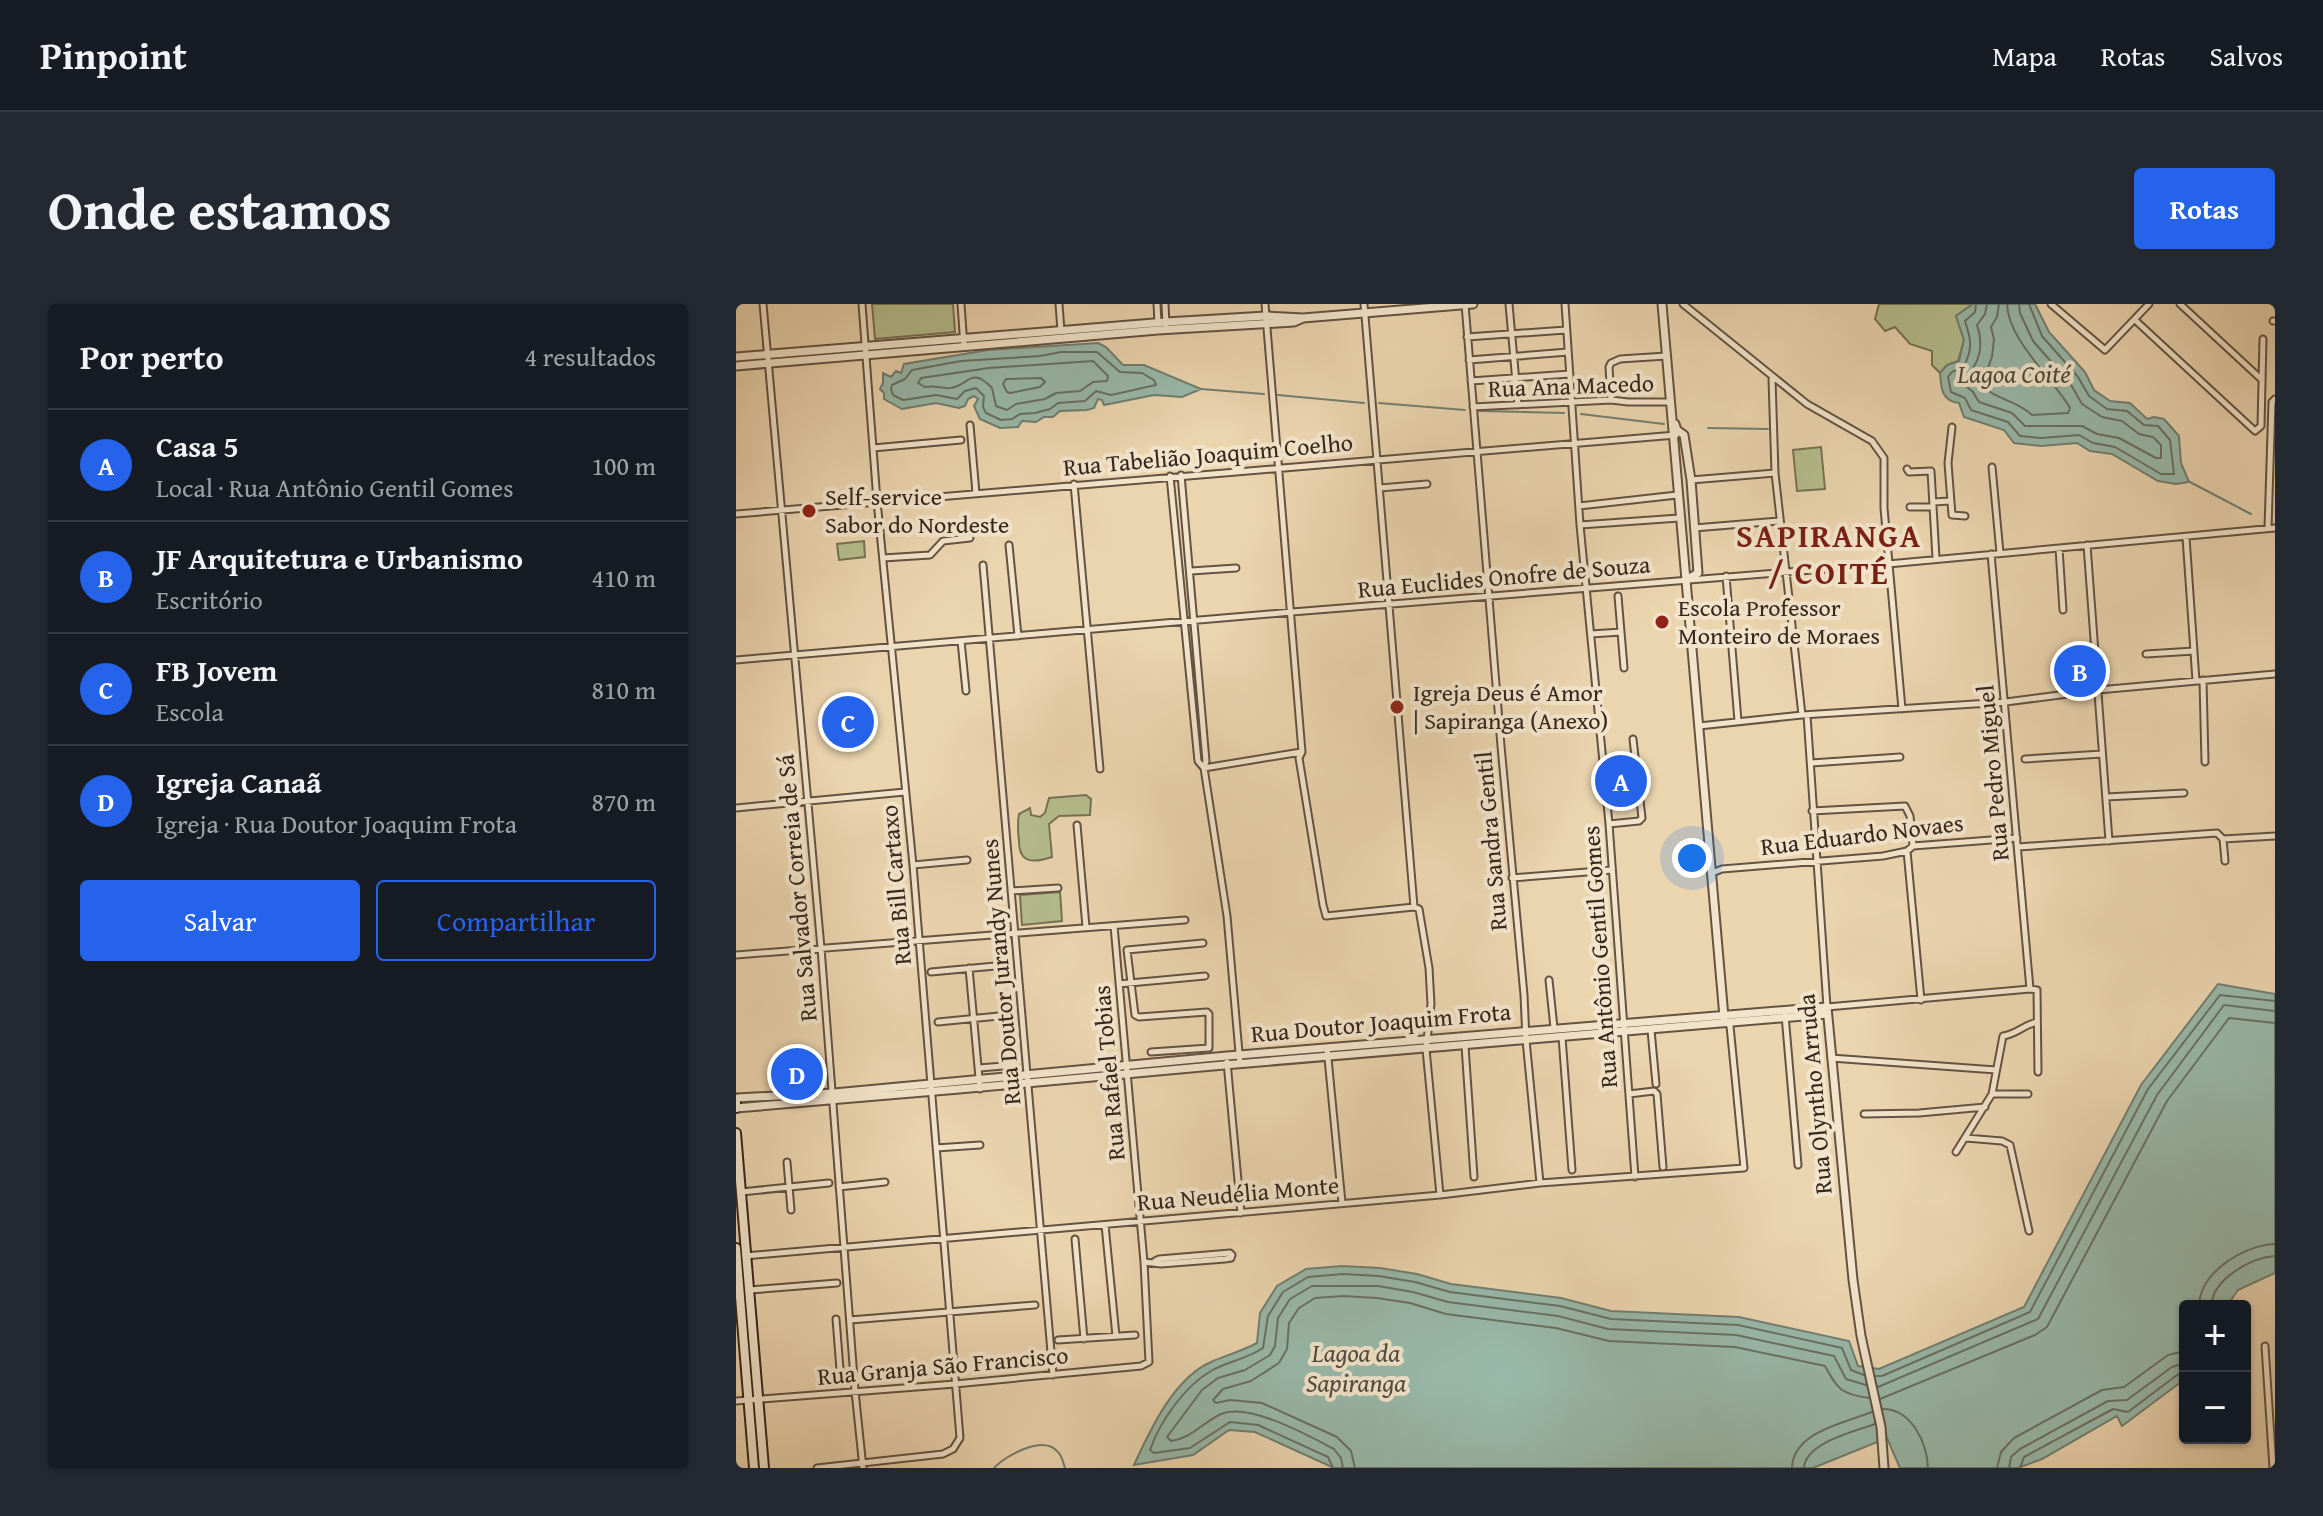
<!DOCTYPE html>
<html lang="pt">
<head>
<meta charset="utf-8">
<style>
	body { margin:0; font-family:"Gentium Book Plus",serif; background:#242831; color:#f1f3f6 }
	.controls { position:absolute; right:24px; bottom:24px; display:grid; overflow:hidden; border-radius:8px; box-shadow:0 2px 6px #0004 }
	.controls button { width:72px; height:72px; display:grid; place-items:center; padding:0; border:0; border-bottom:2px solid #363941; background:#171b24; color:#f1f3f6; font:40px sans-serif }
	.you { position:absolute; left:956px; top:554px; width:28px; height:28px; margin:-20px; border:6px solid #fff; border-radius:50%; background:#1a73e8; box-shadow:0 0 0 12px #1a73e833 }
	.badge { display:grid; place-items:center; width:52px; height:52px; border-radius:50%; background:#2563eb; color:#fff; font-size:26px; font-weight:700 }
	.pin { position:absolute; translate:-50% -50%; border:4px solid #fff; box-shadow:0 2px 8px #0006 }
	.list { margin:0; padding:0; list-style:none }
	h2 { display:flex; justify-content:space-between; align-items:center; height:104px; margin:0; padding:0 32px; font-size:34px }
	h2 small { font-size:26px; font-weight:400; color:#9ea1a6 }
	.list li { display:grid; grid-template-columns:52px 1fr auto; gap:24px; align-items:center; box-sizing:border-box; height:112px; padding:0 32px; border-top:2px solid #363941 }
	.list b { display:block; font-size:30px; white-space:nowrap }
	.list p { margin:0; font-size:26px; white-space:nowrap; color:#9ea1a6 }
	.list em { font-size:26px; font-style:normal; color:#9ea1a6 }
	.actions { display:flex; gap:16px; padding:24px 32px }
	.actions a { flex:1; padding:18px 0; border:2px solid #2563eb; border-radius:8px; text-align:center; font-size:28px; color:#2563eb }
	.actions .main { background:#2563eb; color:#fff }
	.map { position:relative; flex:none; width:1539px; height:1164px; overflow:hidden; border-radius:8px }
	header { display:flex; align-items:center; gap:48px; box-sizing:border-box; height:112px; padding:0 40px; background:#171b24; border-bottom:2px solid #363941 }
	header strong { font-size:38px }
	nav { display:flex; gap:44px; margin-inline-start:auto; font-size:28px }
	.intro { display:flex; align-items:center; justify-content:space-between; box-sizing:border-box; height:192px; padding:0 48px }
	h1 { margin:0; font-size:56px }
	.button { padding:20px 36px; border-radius:8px; background:#2563eb; color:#fff; font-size:28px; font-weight:700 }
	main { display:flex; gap:48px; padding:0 48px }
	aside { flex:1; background:#171b24; border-radius:8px; box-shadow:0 2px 6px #0004 }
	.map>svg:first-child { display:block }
	.green { fill:#b5be8d; stroke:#767255; stroke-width:2 }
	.water { fill:#98b9aa; stroke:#717e72; stroke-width:2 }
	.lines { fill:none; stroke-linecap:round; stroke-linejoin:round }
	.shore { stroke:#687064; stroke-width:2 }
	.stream { stroke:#717e72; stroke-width:2 }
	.minor-casing { stroke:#645242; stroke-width:9 }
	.tertiary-casing { stroke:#645242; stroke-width:11 }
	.secondary-casing { stroke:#37261d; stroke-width:12 }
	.minor { stroke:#f2e4cb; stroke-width:5 }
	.tertiary { stroke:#f2e4cb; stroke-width:7 }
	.secondary { stroke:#f2e4cb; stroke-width:8 }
	.poi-dot { fill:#8f2418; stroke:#f2e4cb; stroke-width:3 }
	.labels { text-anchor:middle; stroke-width:8; stroke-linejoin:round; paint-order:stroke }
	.street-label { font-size:24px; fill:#37261d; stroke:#f2e4cb }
	.poi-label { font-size:24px; fill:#37261d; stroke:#f2e4cb; text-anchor:start }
	.water-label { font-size:26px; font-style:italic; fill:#4f4b40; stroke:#f2e4cb }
	.district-label { font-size:32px; font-weight:bold; letter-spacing:2px; fill:#7a1f14; stroke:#f2e4cb }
</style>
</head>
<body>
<header>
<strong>Pinpoint</strong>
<nav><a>Mapa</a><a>Rotas</a><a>Salvos</a></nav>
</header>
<div class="intro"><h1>Onde estamos</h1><a class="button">Rotas</a></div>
<main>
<aside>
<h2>Por perto<small>4 resultados</small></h2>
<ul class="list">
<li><span class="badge">A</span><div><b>Casa 5</b><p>Local · Rua Antônio Gentil Gomes</p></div><em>100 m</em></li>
<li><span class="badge">B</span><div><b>JF Arquitetura e Urbanismo</b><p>Escritório</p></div><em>410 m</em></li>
<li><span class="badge">C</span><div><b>FB Jovem</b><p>Escola</p></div><em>810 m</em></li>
<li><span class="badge">D</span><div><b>Igreja Canaã</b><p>Igreja · Rua Doutor Joaquim Frota</p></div><em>870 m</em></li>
</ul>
<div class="actions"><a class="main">Salvar</a><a>Compartilhar</a></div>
</aside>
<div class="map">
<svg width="1539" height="1164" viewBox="0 0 1539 1164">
	<rect width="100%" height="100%" fill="#ebd5af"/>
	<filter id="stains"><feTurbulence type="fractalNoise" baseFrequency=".0025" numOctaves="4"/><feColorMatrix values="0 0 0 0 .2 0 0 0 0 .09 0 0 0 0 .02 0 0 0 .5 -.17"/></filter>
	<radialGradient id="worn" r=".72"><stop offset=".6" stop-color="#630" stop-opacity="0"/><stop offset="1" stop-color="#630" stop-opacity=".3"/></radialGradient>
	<path class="green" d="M136,0H217L219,28L139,35Z
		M1143,0H1237L1220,12L1228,36L1222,57L1211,61L1204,69L1196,61V47L1174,40L1159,23L1149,27L1139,15Z
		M1085,143L1089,185L1061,187L1057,146Z
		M128,237L129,253L103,256L101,240Z
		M350,491L355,495L354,511L323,512L313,520L316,553C298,559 283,560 283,537C282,528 281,520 283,510L294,504L295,511L304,513L309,509L313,494Z
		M324,588L326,617L286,621L284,591Z"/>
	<path class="water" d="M1237,0H1299L1313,28L1349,68L1358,86L1374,97L1394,99L1411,115L1418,113L1428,115L1443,132L1445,159L1453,178L1440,180L1422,177L1376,150L1354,147L1341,139L1305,142L1278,139L1268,126L1228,113L1223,99C1206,97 1205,85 1204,69L1211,61L1223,57L1228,36L1220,12Z
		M362,39L370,43L387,61H408L465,85L446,93L418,91L368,101L366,96L362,95L358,104L351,106L324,107L317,113H308L300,118L286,117L282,123L264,124L244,115L238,102L242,95L238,92L232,95L229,102L223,104L200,99L166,105L148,95V89L144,85L147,79V69L155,73L160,67L165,69L168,60L252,46Z
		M1482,680L1539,690V969L1502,986L1491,1002H1449V1075L1386,1122L1381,1112L1306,1155L1282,1164H1164L1151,1134L1077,1164H598L519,1128L493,1126L457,1151L398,1161C414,1126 438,1074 475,1058C491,1051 506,1047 521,1039L524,1009L541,982L570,965L606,962L644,964L681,970L715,980L825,994L875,1007L1003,1013L1113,1037L1122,1062L1143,1065L1288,1003L1405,781Z"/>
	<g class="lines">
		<path class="shore" d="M1240,0L1239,8L1229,17C1235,35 1237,45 1228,62L1216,68L1212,73L1215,88L1229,94L1235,106L1272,118L1284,132L1305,134L1343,131L1357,139L1379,143L1425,170H1438L1434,136L1422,122L1408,121L1391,107L1371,105L1353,92L1342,73L1306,32L1293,0
			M1251,0L1249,10L1241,21C1249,44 1243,62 1225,78L1237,88L1243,98L1276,109L1289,122H1346L1361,130L1383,134L1420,154H1425V141L1417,133L1403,130L1386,117L1366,113L1346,100L1334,79L1297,37L1284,9L1283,0
			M1263,0L1261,13L1255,23L1258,35L1256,53L1246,80C1257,96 1280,95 1296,111L1332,109L1334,104C1316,73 1272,36 1271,0
			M325,48H361L384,68L406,69L418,76L420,81L375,91L360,87L349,97L322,99L314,105L299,109L284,110L276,115L265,116L250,109L247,103L248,92L240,84L229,87L221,95L200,91L167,96L157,91L155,85L156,81L169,75L176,66L225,57L304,52Z
			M357,57L372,72L371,77L357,78L344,87L320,89L309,95L280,100L271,106L260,102L256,84C235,62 233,81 215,84C206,85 199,81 189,83L182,79L185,74L253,64Z
			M305,74L309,78L304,83L274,89L271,88L267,80L270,75Z
			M1463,1002C1464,968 1508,941 1539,940
			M1475,1002C1477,975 1514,954 1539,952
			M1140,1072H1146L1294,1008L1412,785L1484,691L1539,697
			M1142,1083L1302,1015L1421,791L1488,701L1539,707
			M1144,1095L1299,1031L1311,1023L1431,797L1493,714L1539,719
			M1147,1105C1175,1105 1191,1138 1192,1164
			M597,1164L592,1153L522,1121L494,1118L454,1144L418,1149L414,1146C424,1117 449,1082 475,1067C492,1057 509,1056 527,1044L532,1012L547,988L572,973L607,970L643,972L679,978L714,988L824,1002L875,1015L1002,1021L1106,1044L1115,1066L1128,1071
			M607,1164L605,1154L598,1145C573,1132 513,1098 485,1110C466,1119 456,1134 435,1137L431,1133L466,1086L482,1074L509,1066L534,1051L539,1042L542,1014L554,995L576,982H642L677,988L712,998L822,1012L872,1025L1000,1031L1098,1052L1110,1075L1130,1081
			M619,1164L615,1147L601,1133L526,1099L494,1096L480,1099L477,1096L487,1085L515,1077L543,1059L551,1045L553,1019L563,1004L579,994L607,992L641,994L674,999L710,1010L820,1024L873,1037L999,1043L1089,1062C1102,1086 1105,1090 1133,1094
			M1056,1164C1057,1128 1108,1119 1136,1108
			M1068,1164C1069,1139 1117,1128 1139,1120
			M1261,1164L1265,1148L1278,1134L1366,1086L1388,1083L1432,1051L1449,1047
			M1273,1164L1275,1153L1284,1145L1372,1097L1391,1096L1436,1063L1449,1059
			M1284,1164L1288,1153L1377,1105L1392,1108L1441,1071L1449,1069"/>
		<path class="stream" d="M465,85L528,90
			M542,91L628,99
			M643,99L729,106
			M743,107L828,109
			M845,110L928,120
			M972,124L1032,125
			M1452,177L1515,210
			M258,1164C269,1152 306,1131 321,1147C326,1151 327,1158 329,1164"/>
		<g class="minor-casing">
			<path id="minor" d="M27,0L85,644L119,1087L127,1164
				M225,0L228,43
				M323,0L325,27
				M421,0L422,19
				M429,0L430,20
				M529,0L566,448L563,454L587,601L590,612L678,603
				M628,0L678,603L683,605L693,664L695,700L690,745L704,891
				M729,0L765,442L788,691L790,736L804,879
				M773,0L782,101
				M829,0L844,221L873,520L899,873
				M947,0L1071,100L1136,137L1148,154V204L1166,405
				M1315,0L1369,46L1413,0
				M1444,0L1525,75
				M1399,16L1519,127L1525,122L1527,35
				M1537,17H1539
				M731,33L830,26
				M733,56L832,48
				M1036,75L1039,169L1066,411
				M735,77L834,70
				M875,96L873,63L875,59L884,55L930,52
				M737,103L875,96L892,98H935
				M234,121L240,189
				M1216,123L1212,159L1216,211L1229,212
				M137,144L225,136
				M1256,163L1264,249
				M1171,165L1173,168L1195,167L1200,254
				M445,171L470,457L468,464L491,612L504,760
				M434,172L462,457L467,463
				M955,176L1039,169
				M338,180L364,465
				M644,184L691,180
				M1197,198L1214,197
				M843,202L941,191
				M1174,203H1197
				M0,210L940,131
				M844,221L943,214
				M958,224L1043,217
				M1532,224L1536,98L1539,95
				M1450,233L1460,377
				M273,241L282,332
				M1351,241L1373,537
				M1323,244L1327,306
				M1255,250L1294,685
				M147,254L194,251L207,237L234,234
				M247,261L317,1071
				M455,267L500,264
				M990,272L1002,417
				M882,292L888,364
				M855,330L885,328
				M225,337L230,387
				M1410,350L1458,347
				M0,356L556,308L1152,260L1539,224
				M1467,376L1469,458
				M1071,411L1091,703L1294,685
				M963,422L1066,411L1270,398L1362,386L1539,370
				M1289,455L1366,450
				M1075,459L1164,453
				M468,464L565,448
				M1370,493L1448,489
				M0,504L169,488
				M1076,507L1169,502L1174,512L1177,542
				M873,520L903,517L906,514L897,435
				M341,521L350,623
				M1487,535L1489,557
				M1282,543L1467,530L1481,529L1487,535L1539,532
				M1171,547L1185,696
				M177,561L231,556
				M976,569L986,565L1147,552L1171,547L1177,542L1281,534
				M776,574L876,566
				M275,587L322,584
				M0,651L449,616
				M233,664L244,785
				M195,668L270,661
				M813,676L818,724
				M383,680L469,672
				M1294,685L1301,686L1302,768
				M1049,711L1062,861
				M202,718L273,711
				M915,726L920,780
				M826,733L836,866
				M729,742L738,873
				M591,744L606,899
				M415,748L473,744V710L471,708L403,713L399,711L391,646L467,639
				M1095,754L1260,766
				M491,758L505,909
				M243,764L279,761
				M893,790L918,787L921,790L927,863
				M1256,790H1292
				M1128,810L1183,809L1249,803
				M1230,834L1266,837L1274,841L1293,927
				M200,844L244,841
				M1220,848L1256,790L1267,732C1283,729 1285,722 1301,718
				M51,858L55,906
				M103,883L149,878
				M5,888L93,879
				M369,921L380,1032
				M339,935L348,1035
				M9,952L704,891L804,879L1008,864L994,722L991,719
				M408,958L425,960L489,955L495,954L496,951L494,949L423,955L419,957
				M14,986L101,979
				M100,1015L105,1078
				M114,1016L299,1001
				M322,1036L399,1031
				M1529,1042L1537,1164
				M0,1097L219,1080L405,1062L413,1058L408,958L378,622
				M81,1164L207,1150L217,1145L224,1134L177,561L141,197L126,0"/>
		</g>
		<g class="tertiary-casing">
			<path id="tertiary" d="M926,0L988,713
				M0,53L430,18L530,12L567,14L737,0
				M0,62L422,26L558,18L567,14
				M939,120L941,126L948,131L955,176L962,269L950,276
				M0,794L98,789L491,752L1091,703L1117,976L1125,1032L1145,1123L1148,1164
				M0,804C163,791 325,776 488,761C689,743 890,728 1091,710"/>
		</g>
		<g class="secondary-casing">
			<path id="secondary" d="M0,795V804
				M0,829L28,1164
				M0,944L18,1164"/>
		</g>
		<use href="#minor" class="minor"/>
		<use href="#tertiary" class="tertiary"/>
		<use href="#secondary" class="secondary"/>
	</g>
	<g class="poi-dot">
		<circle cx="73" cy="207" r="8"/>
		<circle cx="926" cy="318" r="8"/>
		<circle cx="661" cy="403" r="8"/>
	</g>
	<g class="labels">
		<g class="street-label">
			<text transform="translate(835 82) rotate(-2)" y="8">Rua Ana Macedo</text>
			<text transform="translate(472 151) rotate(-5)" y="8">Rua Tabelião Joaquim Coelho</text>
			<text transform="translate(768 273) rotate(-5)" y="8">Rua Euclides Onofre de Souza</text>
			<text transform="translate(1257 469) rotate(-95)" y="8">Rua Pedro Miguel</text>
			<text transform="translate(1126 531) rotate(-7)" y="8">Rua Eduardo Novaes</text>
			<text transform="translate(755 537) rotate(-95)" y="8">Rua Sandra Gentil</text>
			<text transform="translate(160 581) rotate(-95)" y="8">Rua Bill Cartaxo</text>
			<text transform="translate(61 584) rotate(-95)" y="8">Rua Salvador Correia de Sá</text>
			<text transform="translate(864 653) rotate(-94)" y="8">Rua Antônio Gentil Gomes</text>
			<text transform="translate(265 668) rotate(-95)" y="8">Rua Doutor Jurandy Nunes</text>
			<text transform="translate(645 719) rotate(-5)" y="8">Rua Doutor Joaquim Frota</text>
			<text transform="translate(373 769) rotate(-95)" y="8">Rua Rafael Tobias</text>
			<text transform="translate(1079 790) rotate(-95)" y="8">Rua Olyntho Arruda</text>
			<text transform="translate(502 890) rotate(-5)" y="8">Rua Neudélia Monte</text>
			<text transform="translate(207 1062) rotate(-5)" y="8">Rua Granja São Francisco</text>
		</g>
		<g class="poi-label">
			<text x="89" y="201">Self-service<tspan x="89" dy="28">Sabor do Nordeste</tspan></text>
			<text x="942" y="312">Escola Professor<tspan x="942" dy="28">Monteiro de Moraes</tspan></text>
			<text x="677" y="397">Igreja Deus é Amor<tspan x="677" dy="28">| Sapiranga (Anexo)</tspan></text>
		</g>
		<g class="water-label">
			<text x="1278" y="79">Lagoa Coité</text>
			<text x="620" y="1058">Lagoa da<tspan x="620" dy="30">Sapiranga</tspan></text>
		</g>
		<g class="district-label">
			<text x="1093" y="243">SAPIRANGA<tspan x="1093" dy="37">/ COITÉ</tspan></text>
		</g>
	</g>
	<rect width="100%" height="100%" filter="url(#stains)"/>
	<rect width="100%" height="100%" fill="url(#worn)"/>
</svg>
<div class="controls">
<button>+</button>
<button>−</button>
</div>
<div class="you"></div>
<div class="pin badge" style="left:885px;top:477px">A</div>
<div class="pin badge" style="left:1344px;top:367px">B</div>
<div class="pin badge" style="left:112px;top:418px">C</div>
<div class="pin badge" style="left:61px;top:770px">D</div>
</div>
</main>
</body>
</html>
